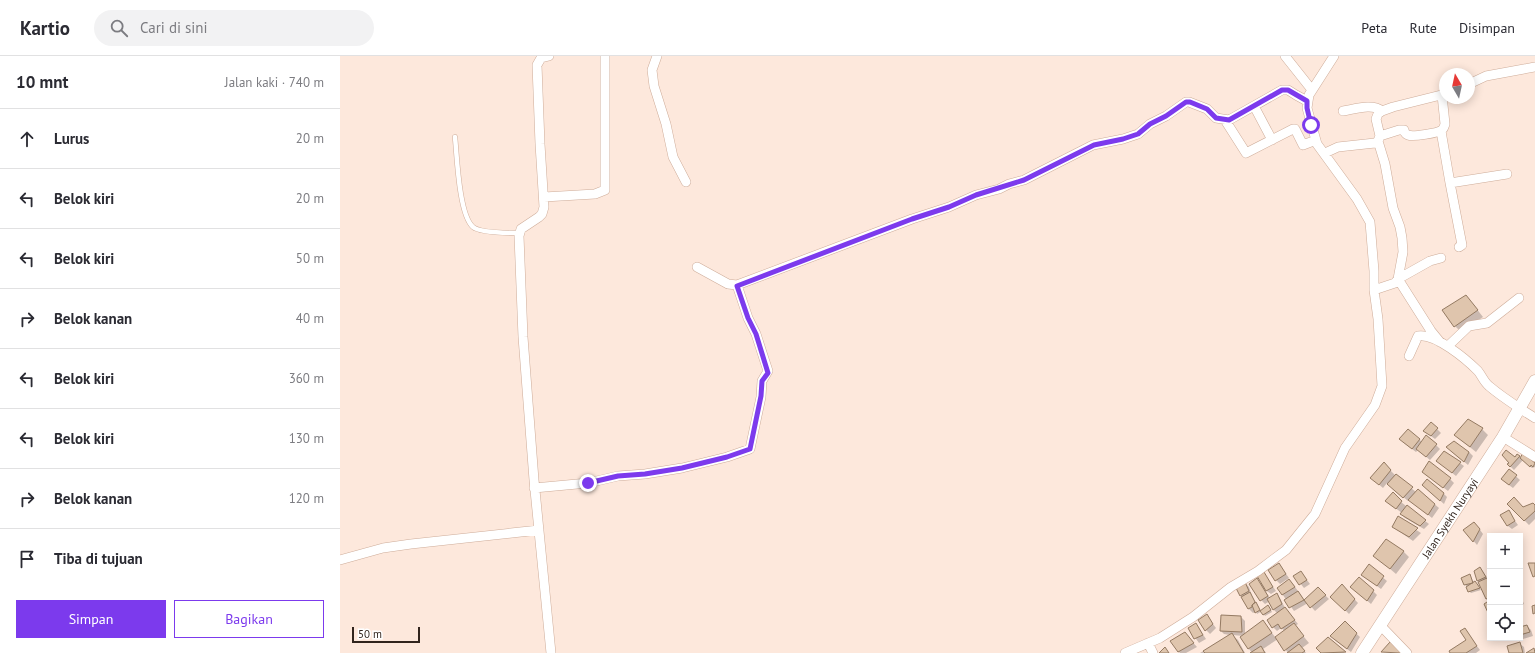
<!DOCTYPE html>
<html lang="id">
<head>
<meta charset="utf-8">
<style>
	body { margin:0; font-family:"PT Sans",sans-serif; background:#f2f2f3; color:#2b2b33 }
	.controls { position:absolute; right:12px; bottom:12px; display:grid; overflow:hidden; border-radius:0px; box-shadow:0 2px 10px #0003 }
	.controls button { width:36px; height:36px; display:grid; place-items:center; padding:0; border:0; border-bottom:1px solid #e1e1e2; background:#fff; color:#2b2b33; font:20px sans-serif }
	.compass { position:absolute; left:1099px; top:12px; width:36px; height:36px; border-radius:50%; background:#fff; box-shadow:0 2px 10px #0003; rotate:351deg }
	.scale { position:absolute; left:12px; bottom:10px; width:68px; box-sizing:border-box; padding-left:4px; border:2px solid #31241d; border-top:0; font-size:11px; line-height:14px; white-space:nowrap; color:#31241d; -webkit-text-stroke:3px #fff; paint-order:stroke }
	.stop { position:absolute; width:12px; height:12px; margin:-9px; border:3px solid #7c3aed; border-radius:50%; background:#fff }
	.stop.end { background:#7c3aed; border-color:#fff; box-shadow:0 1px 4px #0008 }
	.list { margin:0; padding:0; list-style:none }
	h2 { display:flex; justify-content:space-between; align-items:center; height:52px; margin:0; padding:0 16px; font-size:17px }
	h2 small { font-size:13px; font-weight:400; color:#7c7c81 }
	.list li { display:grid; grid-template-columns:26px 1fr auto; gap:12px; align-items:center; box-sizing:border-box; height:60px; padding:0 16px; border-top:1px solid #e1e1e2 }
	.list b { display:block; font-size:15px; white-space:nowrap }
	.list em { font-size:13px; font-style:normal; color:#7c7c81 }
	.actions { display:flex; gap:8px; padding:12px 16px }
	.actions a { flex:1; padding:9px 0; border:1px solid #7c3aed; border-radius:0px; text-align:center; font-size:14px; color:#7c3aed }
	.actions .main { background:#7c3aed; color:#fff }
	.icon { flex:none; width:22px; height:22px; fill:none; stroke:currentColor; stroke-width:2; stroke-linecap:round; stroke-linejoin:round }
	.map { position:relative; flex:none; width:1195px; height:597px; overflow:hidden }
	header { display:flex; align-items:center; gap:24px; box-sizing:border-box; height:56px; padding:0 20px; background:#fff; border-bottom:1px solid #e1e1e2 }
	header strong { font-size:19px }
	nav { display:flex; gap:22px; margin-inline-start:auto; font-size:14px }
	.search { width:280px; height:36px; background:#f2f2f3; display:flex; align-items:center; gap:10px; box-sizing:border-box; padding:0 14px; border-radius:22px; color:#7c7c81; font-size:15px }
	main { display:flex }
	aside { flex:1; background:#fff }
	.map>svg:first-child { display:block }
	.shadow { fill:#0003 }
	.building { fill:#dfc5ad; stroke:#947a62 }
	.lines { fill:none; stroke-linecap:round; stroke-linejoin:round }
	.service-casing { stroke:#ceac99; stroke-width:5.5 }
	.minor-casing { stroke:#ceac99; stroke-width:10 }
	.secondary-casing { stroke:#ceac99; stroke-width:13 }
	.service { stroke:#fff; stroke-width:4.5 }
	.minor { stroke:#fff; stroke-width:9 }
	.secondary { stroke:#fff; stroke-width:12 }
	.route { stroke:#7c3aed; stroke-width:5 }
	.labels { text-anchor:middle; stroke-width:4; stroke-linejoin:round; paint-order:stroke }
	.street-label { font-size:11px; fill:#31241d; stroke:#fff }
</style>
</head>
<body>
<header>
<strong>Kartio</strong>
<div class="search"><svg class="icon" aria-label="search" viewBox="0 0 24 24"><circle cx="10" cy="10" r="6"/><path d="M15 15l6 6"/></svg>Cari di sini</div>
<nav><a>Peta</a><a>Rute</a><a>Disimpan</a></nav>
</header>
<main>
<aside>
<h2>10 mnt<small>Jalan kaki · 740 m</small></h2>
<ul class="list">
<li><svg class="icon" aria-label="ahead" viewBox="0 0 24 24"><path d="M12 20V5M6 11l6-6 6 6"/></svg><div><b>Lurus</b></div><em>20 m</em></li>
<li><svg class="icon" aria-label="left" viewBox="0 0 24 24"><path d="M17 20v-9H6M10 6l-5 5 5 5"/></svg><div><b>Belok kiri</b></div><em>20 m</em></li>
<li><svg class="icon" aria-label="left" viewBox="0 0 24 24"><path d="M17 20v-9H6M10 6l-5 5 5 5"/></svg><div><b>Belok kiri</b></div><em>50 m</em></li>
<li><svg class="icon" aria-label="right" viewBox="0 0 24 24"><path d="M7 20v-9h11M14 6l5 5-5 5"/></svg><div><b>Belok kanan</b></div><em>40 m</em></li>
<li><svg class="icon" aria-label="left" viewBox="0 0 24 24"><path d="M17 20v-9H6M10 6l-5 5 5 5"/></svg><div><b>Belok kiri</b></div><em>360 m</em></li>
<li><svg class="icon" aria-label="left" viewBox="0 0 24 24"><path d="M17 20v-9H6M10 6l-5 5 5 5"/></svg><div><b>Belok kiri</b></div><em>130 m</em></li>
<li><svg class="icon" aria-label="right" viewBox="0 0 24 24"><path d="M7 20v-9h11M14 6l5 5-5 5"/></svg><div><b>Belok kanan</b></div><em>120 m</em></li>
<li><svg class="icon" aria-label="arrive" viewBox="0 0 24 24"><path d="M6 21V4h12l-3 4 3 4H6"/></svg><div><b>Tiba di tujuan</b></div></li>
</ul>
<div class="actions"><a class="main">Simpan</a><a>Bagikan</a></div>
</aside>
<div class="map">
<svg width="1195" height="597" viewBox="0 0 1195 597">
	<rect width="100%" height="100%" fill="#fde8dc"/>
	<path class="shadow" d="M1132,247L1143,261L1121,276L1115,270Z
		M1097,373L1101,377L1095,383L1084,375Z
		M1142,373L1148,379L1136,396L1121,384Z
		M1068,374L1082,386L1096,389L1100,393L1090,404L1078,394L1076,396L1064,387Z
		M1111,395L1129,396L1133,400L1128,409Z
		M1104,396L1124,410L1116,420L1101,408Z
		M1177,399L1181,402L1183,399L1195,409V411L1192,412L1183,404L1174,414L1168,408Z
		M1044,408L1056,420L1076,436L1078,434L1099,452L1092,462L1069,443L1068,445L1047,427L1043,432L1036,426Z
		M1169,414L1180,424L1173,432L1166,427Z
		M1087,419L1110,423L1114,427L1108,435Z
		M1087,433L1103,437L1107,441L1104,448Z
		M1061,446L1089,468L1084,473L1065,462L1061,458L1062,457L1050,448Z
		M1168,448L1183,452L1195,451V463L1189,469Z
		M1168,455L1178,469L1172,473L1168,470Z
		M1058,462L1081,477L1073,485L1053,471Z
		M1138,471L1143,478L1137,489L1125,475Z
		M1063,495L1069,501L1056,518L1035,500Z
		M939,508L949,522L940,528L936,524Z
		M1029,510L1047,525L1041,533L1026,522Z
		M1140,512L1150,526V559V546L1146,543L1135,516Z
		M961,516L970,528L964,532L955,521Z
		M924,518L936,535L931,538L924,533L930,542L937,538L940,542L945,552L958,568L955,570L969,587L962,592L966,597H948L938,583L923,593L926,597H912L901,582L904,580L892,579L898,584L905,597H860L890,579L884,578L881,575L901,561L905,565V579L923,566L936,582L945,575L941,572L937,575L933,571L937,557L933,553L930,545L925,548L921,544L910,528L917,524L924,530Z
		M1130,519L1134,527L1137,528L1141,534L1131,537L1129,535L1125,528Z
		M905,527L909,531L912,540L921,555L930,552L932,556L925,560L922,555L917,558L916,555L913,557L909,553L901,539Z
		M953,528L965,545L978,532L989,543L975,555L968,547L954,555L938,532Z
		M1002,530L1018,547L1009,558L992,541Z
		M1011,531L1033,535L1037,539L1031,548Z
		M1180,538L1184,548L1180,550Z
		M867,560L876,572L870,578L866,574Z
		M1005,567L1020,581L1011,596L995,584Z
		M856,568L866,583L859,587L849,573Z
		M1187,570L1191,574L1193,580L1183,583L1180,580V572Z
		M1124,573L1140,594L1136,597H1111L1128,584Z
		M848,581L857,591L846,597H840L838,595Z
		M988,582L1005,597H982L977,592Z
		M1180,588L1184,591L1185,597H1170Z"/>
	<path class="building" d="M1126,239L1138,254L1114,271L1102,254Z
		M1128,363L1143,372L1130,391L1114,379Z
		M1091,366L1098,372L1091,380L1083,375Z
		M1068,373L1080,383L1072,393L1059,383Z
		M1086,379L1097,388L1086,401L1076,393Z
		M1114,385L1129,396L1124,406L1106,391Z
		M1166,394L1175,401L1177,398L1180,400L1170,411L1167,408L1169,407L1162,399Z
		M1104,395L1121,406L1112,417L1096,405Z
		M1183,397L1195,407L1193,411L1191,409L1190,411L1180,402Z
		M1089,405L1111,422L1103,432L1082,416Z
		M1044,406L1051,414L1039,429L1030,422Z
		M1169,413L1177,419L1169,429L1161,423Z
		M1056,418L1073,431L1063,442L1047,428Z
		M1087,423L1104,437L1100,445L1082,429Z
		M1078,433L1095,448L1088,459L1068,444Z
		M1053,436L1062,445L1056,453L1045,445Z
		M1174,441L1183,451L1193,447L1195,449V455L1184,465L1167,448Z
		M1067,449L1086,464L1080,470L1060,458Z
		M1169,454L1175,465L1167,470L1160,459Z
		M1058,460L1078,472L1069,481L1052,471Z
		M1134,466L1140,473L1133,486L1123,474Z
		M1046,483L1064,495L1050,513L1033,500Z
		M939,507L946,518L935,525L928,514Z
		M1188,507H1195V520L1193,521Z
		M1029,508L1044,520L1037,530L1021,519Z
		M1140,511L1146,521L1137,525L1134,515Z
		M961,515L967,524L959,529L953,520Z
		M924,516L933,531L926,535L917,520Z
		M1130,518L1133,527L1124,529L1121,522Z
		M1019,521L1034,534L1027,545L1010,531Z
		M917,522L928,540L920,545L909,528Z
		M1147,522L1150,527V541L1146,543L1138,526Z
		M949,523L955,531L942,539L937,532Z
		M1135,525L1140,532L1128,536L1126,531Z
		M905,526L909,535L900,540L896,532Z
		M1002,528L1015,543L1005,555L990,541Z
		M978,531L986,539L970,552L964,544Z
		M958,535L964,544L949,552L944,544Z
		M910,536L915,546L912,549V551L908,553L901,541Z
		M937,537L942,548L933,554L927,543Z
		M1150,544V561L1144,548Z
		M916,546L920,554L915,557L912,549Z
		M928,549L931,554L923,559L920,555Z
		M1195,549V557L1193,558L1192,550Z
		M945,551L955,564L941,573L938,568L932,572L927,564Z
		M867,558L873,568L865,575L858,564Z
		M881,559L901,560L902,576L880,575Z
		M923,564L932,577L908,593L900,581Z
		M1005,565L1017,577L1007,593L990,580Z
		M856,567L863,579L854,583L848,572Z
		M954,567L964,580L944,595L935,581Z
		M1187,569L1190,576L1180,579V571Z
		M1125,572L1137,590L1126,597H1110L1109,595L1126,584L1120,575Z
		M845,576L854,587L838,596L830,585Z
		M892,577L904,597H865L863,595Z
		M988,581L1006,596L981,597L976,592Z
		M1050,586L1061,596L1060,597L1041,596Z
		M1180,586L1183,597H1169L1167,590Z
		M959,588L965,595L962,597H947Z
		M921,590L925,597H910Z
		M825,591L829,597H819Z
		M1194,592L1195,597H1186Z"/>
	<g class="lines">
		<g class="service-casing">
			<path id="service" d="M115,81C117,101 119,159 133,171C140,177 169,177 179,177"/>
		</g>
		<g class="minor-casing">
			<path id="minor" d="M209,0L201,2L197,9L200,88L204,151L202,158L199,161L181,173L179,180L183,281L194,424L211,597
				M317,0L312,14L314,30L326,68L333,101L346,126
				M945,0L972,34
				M1129,28L1146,20L1195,11
				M914,50L932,84
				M1003,55C1015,53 1033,47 1042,55
				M885,64L906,97L953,73H955L963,89L976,84
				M1101,75L1110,127L1167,118
				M1040,80L1059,74H1064C1065,77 1065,78 1068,79C1073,81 1098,77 1102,74C1104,72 1104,71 1105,68L1102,39
				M985,97L998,91L1035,87L1038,85
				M1110,127L1122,189L1119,191
				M204,141L255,138L265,134V0
				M357,211L388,228L397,229L572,163L609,151L636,139L659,133L669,128L684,124L753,89L783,83L798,78L810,68L826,60L846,46H849L867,53L876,62L889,64L942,34H948L956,39L967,45
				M1034,234L1055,227L1058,223L1090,205L1101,202
				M1100,286L1091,275L1058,223L1063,196L1062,182L1060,171L1053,152L1045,108L1038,85L1040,80L1036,63L1038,58L1042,55L1053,51L1105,38
				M1108,290L1129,270L1147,267L1179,242
				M1069,300L1078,280C1095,277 1126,303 1138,315C1142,320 1144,326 1149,330C1163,342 1179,352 1195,362
				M1163,381L1195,401
				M194,432L248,427L278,420L305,418L342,412L387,401L410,393L421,341L422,325L428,315L416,278L408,262L397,229
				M0,504L43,492L71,488L199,474
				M1040,569L1067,597
				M808,587L813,597
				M785,597L820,582L853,561L891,531L918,515L946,494L975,458L1005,392L1035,349L1042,330L1038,263L1034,234V215L1030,166L1017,143L977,88L967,52L969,39L994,0"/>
		</g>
		<g class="secondary-casing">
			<g id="secondary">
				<path id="s1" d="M1022,597L1163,381L1195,325"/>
			</g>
		</g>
		<use href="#service" class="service"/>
		<use href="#minor" class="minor"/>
		<use href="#secondary" class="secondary"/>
	</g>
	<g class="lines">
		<path class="route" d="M248,427L278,420L305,418L342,412L387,401L410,393L421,340L422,325L428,317L416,278L408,262L397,230L572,163L609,151L636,139L684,124L754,89L783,83L798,78L810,68L826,60L846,46H850L867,53L876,62L889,64L942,34H948L967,45V52L971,69"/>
	</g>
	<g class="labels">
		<g class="street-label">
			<text dy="4" stroke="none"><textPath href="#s1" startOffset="161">Jalan Syekh Nuryayi</textPath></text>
		</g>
	</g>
</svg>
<div class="controls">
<button>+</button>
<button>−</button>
<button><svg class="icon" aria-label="locate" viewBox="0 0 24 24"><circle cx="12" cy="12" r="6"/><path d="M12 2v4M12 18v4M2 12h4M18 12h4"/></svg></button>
</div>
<svg class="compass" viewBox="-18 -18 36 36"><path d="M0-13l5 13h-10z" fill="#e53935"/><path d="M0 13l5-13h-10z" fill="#7c7c81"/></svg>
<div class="scale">50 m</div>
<div class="stop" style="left:971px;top:69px"></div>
<div class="stop end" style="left:248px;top:427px"></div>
</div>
</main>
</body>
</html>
